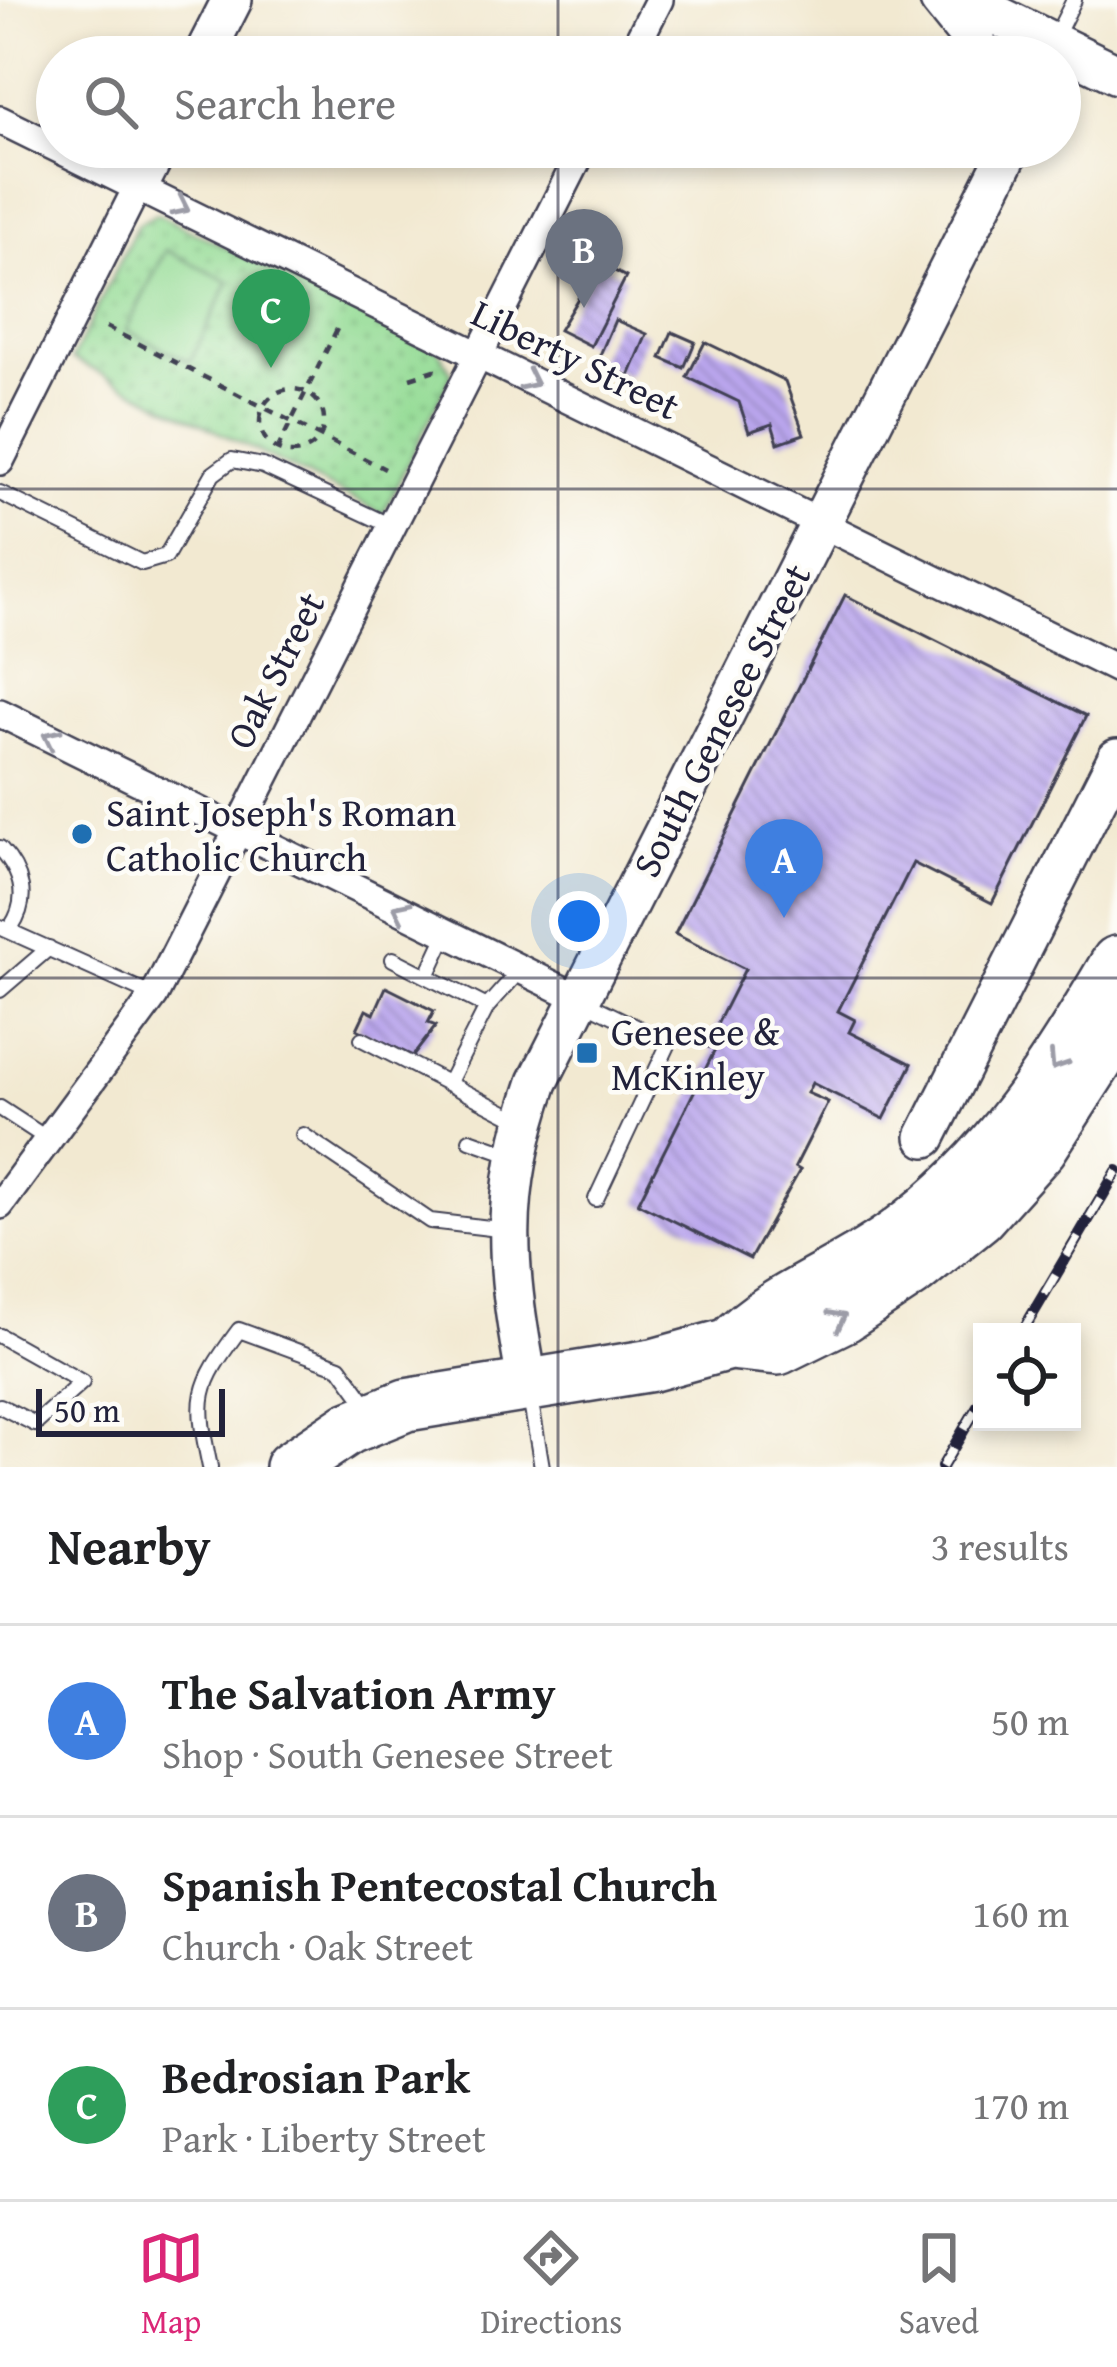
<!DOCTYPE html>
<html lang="en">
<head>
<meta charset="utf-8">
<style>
	body { margin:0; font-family:"Gentium Book Plus",serif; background:#f2f2f2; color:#202124 }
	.controls { position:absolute; right:36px; bottom:36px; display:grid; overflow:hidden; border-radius:0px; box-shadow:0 6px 18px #0003 }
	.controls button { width:108px; height:108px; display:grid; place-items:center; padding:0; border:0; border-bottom:3px solid #e0e0e0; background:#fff; color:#202124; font:60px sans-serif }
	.scale { position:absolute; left:36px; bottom:30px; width:189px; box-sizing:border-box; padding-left:12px; border:6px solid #22223b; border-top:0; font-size:33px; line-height:42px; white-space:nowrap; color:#22223b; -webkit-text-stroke:9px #fdfcf7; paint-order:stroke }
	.you { position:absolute; left:579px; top:921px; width:42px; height:42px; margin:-30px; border:9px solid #fff; border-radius:50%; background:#1a73e8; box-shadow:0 0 0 18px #1a73e833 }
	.badge { display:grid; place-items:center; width:78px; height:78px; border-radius:50%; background:#db2777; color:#fff; font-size:39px; font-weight:700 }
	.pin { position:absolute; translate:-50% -99px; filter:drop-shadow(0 3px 6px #0008) }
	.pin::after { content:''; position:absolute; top:63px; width:42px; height:36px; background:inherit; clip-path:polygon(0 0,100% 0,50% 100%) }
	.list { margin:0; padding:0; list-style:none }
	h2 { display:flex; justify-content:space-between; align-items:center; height:156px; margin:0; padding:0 48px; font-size:51px }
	h2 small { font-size:39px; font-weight:400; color:#757577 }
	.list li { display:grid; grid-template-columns:78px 1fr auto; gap:36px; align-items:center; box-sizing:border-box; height:192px; padding:0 48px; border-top:3px solid #e0e0e0 }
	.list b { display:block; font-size:45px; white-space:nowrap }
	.list p { margin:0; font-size:39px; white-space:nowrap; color:#757577 }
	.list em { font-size:39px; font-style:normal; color:#757577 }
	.icon { flex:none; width:66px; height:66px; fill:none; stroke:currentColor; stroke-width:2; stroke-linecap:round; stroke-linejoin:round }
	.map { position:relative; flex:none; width:1117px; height:1467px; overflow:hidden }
	.search { position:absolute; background:#fff; box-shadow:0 6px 18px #0003; left:36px; right:36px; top:36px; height:132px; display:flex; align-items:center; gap:30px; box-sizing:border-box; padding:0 42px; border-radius:66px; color:#757577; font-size:45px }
	.sheet { height:732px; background:#fff }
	nav { display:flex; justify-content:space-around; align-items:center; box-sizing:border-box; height:168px; border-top:3px solid #e0e0e0; background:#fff; font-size:33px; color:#757577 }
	nav a { display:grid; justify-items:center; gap:6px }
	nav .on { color:#db2777 }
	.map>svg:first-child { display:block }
	.park { fill:url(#park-dots); stroke:#5c7f68; stroke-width:3 }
	.garden { fill:#95dc96; stroke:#5c7f68; stroke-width:3 }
	.building { fill:url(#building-back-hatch) }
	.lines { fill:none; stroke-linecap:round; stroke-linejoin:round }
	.lane-casing { stroke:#414052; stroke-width:18 }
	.street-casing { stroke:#414052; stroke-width:32 }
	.secondary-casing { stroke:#414052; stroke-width:44 }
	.highway-casing { stroke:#414052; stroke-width:56 }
	.path { stroke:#414052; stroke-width:4.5; stroke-dasharray:9 9; stroke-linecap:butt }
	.lane { stroke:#fff; stroke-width:14 }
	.street { stroke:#fff; stroke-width:27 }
	.secondary { stroke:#fff; stroke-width:39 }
	.highway { stroke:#fff; stroke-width:51 }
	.rail-casing { stroke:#22223b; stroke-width:12 }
	.rail { stroke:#fdfcf7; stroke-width:8; stroke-dasharray:22; stroke-linecap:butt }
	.oneway { stroke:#9c9ca7 }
	.grid { fill:none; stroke:#22223b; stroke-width:3; stroke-opacity:0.55 }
	.poi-dot { fill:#1f6fb2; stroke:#fdfcf7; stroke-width:4.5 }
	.labels { text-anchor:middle; stroke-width:9; stroke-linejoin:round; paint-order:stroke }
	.street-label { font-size:39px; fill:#22223b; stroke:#fdfcf7 }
	.poi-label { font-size:39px; fill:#22223b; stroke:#fdfcf7; text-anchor:start }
</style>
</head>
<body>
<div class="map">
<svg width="1117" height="1467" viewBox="0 0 1117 1467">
	<defs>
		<pattern id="park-dots" width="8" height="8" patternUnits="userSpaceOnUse" patternTransform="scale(3)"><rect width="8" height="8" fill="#95dc96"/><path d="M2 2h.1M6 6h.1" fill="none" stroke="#80bc82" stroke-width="1.8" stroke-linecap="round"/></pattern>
		<pattern id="building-back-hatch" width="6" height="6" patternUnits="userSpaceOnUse" patternTransform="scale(3)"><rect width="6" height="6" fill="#baa6ed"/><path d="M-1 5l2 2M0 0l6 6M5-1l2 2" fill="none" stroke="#9787c1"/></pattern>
	</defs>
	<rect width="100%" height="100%" fill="#fdfcf7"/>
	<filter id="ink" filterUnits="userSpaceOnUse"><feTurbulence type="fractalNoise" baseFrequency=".00833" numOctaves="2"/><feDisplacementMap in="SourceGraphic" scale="24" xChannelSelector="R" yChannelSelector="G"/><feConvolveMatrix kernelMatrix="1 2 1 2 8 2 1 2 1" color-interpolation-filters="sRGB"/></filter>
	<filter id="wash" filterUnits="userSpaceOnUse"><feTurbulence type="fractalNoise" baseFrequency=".004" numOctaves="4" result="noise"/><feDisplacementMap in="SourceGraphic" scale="48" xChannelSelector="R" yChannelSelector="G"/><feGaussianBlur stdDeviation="2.7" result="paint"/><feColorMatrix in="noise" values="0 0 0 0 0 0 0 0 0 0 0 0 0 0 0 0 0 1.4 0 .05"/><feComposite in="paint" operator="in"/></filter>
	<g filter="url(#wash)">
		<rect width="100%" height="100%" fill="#f2e9d1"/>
		<path class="park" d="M157,214L438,350L452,374L383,514L72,359L138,224Z"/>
		<path class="garden" d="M166,250L229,282L190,362L126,330Z"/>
		<g id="blocks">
			<path class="building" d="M599,263L626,277L591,346L559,330Z
				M615,320L647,334L629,376L597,362Z
				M672,332L695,342L684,368L661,358Z
				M705,342L785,381L804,434L778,443L772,424L749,432L739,402L687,377Z
				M845,595L1086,716L992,903L913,863L838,1011L855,1020L849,1032L912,1064L884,1119L812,1083L807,1093L828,1102L795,1167L800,1170L750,1259L638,1203L715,1050L706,1046L745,969L675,934Z
				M386,987L434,1011L428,1023L436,1026L413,1056L357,1029L366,1010L374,1014Z"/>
		</g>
	</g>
	<g filter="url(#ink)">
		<use href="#blocks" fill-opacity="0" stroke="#414052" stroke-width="3"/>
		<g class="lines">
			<g class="lane-casing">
				<path id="lane" d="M1055,38L1074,0
					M0,493L142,563L166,556L213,474L232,460L263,466L391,526
					M0,848C22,872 30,899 11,927
					M0,927L154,996
					M393,959L487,1007L449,1082
					M427,976L447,933
					M0,990L49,948
					M585,1002L669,1043L596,1199
					M487,1007L521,969
					M362,1039L519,1120
					M0,1108L49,1140
					M303,1135L430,1221L507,1230
					M470,1140L515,1156
					M0,1336L82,1382L35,1424L0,1406
					M530,1397L542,1467
					M210,1467C195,1397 196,1388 239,1330L340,1367L372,1411"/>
			</g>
			<g class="street-casing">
				<path id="street" d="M630,57L659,0
					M0,120L1117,669
					M0,461L138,186
					M0,713L581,999
					M0,1205L154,996L584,147"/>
			</g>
			<g class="secondary-casing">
				<path id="secondary" d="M940,0L986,57
					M965,0L1117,74
					M203,57L232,0
					M138,186L158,147
					M926,1137L1117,759
					M528,1386C506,1269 498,1196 538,1082L1011,147"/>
			</g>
			<g class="highway-casing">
				<path id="highway" d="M729,1344C776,1296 843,1275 898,1234C996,1163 1057,1065 1117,962
					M291,1467L349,1428L406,1405L653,1365L729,1344L778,1349L845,1316L911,1272L979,1217L1041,1148L1117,1030"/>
			</g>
			<path class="path" d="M106,327L385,469
				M410,378L435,370L443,374
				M260 421a32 32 0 1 1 64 0a32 32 0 1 1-64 0Z
				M277,450L340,323"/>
			<use href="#lane" class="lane"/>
			<use href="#street" class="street"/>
			<use href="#secondary" class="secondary"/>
			<use href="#highway" class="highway"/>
			<g class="rail-casing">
				<path id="rail" d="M1022,1332L1117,1171
					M942,1467L982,1399"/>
			</g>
			<use href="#rail" class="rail"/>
		</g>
		<defs><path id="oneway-chevron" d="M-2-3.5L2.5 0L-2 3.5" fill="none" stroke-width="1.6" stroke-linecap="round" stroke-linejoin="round" transform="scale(3)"/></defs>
		<g class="oneway">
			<use href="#oneway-chevron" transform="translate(181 207) rotate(26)"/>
			<use href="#oneway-chevron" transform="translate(530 381) rotate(26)"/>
			<use href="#oneway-chevron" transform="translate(51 738) rotate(-154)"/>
			<use href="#oneway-chevron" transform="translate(401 910) rotate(-154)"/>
			<use href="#oneway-chevron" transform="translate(1057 1062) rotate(123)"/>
			<use href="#oneway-chevron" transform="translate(838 1319) rotate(-28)"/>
		</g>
	</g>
	<path class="grid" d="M558,0V57M558,147V1467M0,489H1117M0,978H1117"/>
	<g class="poi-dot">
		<circle cx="82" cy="834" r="12"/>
		<rect x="575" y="1041" width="24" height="24" rx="6"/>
	</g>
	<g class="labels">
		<g class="street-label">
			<text transform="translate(576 359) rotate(26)" y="14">Liberty Street</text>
			<text transform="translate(275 670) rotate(-63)" y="14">Oak Street</text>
			<text transform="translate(721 720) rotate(-63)" y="14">South Genesee Street</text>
		</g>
		<g class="poi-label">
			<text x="106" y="826">Saint Joseph's Roman<tspan x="106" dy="45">Catholic Church</tspan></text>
			<text x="611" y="1045">Genesee &amp;<tspan x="611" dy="45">McKinley</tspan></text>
		</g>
	</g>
</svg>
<div class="controls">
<button><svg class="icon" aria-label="locate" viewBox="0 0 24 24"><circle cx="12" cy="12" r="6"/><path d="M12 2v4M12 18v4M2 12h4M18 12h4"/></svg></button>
</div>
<div class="scale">50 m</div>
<div class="you"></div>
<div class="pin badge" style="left:784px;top:918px;background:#3f7fe0">A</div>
<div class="pin badge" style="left:584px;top:308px;background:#6b7280">B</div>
<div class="pin badge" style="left:271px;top:368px;background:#2e9e5b">C</div>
<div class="search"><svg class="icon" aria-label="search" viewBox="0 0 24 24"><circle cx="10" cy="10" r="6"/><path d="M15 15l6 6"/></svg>Search here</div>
</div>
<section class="sheet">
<h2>Nearby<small>3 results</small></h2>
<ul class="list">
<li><span class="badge" style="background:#3f7fe0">A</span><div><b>The Salvation Army</b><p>Shop · South Genesee Street</p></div><em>50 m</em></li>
<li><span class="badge" style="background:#6b7280">B</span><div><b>Spanish Pentecostal Church</b><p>Church · Oak Street</p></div><em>160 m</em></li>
<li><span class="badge" style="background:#2e9e5b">C</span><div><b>Bedrosian Park</b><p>Park · Liberty Street</p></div><em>170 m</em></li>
</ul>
</section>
<nav>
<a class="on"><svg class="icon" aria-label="map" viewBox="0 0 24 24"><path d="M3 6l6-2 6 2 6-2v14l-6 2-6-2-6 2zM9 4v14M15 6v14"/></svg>Map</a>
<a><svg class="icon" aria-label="directions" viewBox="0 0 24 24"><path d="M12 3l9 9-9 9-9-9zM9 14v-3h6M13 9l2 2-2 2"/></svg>Directions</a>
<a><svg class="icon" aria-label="saved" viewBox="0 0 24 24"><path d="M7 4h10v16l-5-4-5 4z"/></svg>Saved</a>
</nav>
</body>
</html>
